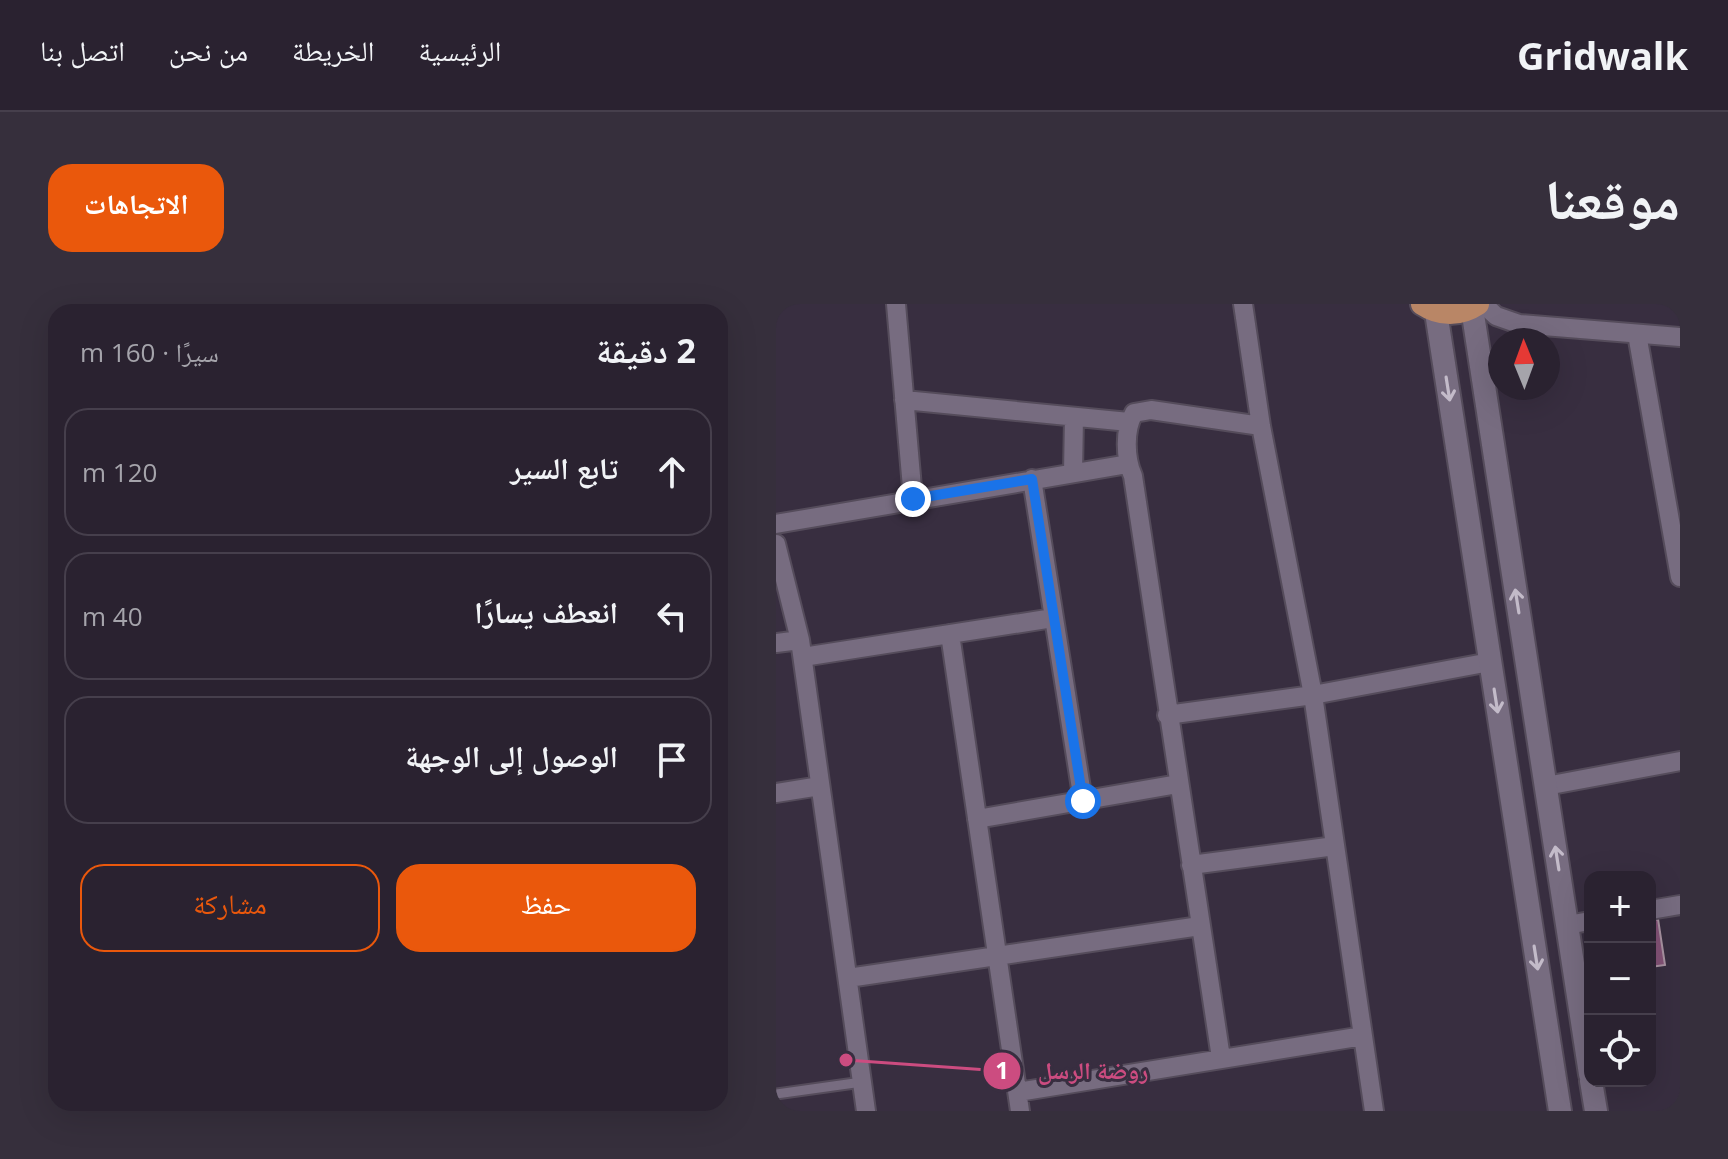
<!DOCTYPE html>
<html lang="ar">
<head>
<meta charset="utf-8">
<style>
	body { margin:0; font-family:"Open Sans","Noto Naskh Arabic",sans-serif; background:#362f3c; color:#f1f3f6; direction:rtl }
	.controls { position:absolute; right:24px; bottom:24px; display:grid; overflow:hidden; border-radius:16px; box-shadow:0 8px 32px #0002 }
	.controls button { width:72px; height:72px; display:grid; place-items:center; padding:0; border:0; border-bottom:2px solid #463f4c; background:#2a2230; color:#f1f3f6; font:40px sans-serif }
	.compass { position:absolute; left:712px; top:24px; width:72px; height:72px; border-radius:50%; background:#2a2230; box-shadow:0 8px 32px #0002; rotate:359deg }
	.stop { position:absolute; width:24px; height:24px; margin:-18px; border:6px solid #1a73e8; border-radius:50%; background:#fff }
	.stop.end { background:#1a73e8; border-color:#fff; box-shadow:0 2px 8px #0008 }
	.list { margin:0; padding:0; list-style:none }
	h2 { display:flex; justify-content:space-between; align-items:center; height:104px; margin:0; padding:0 32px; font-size:34px }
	h2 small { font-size:26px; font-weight:400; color:#a5a4ab }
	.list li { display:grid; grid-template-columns:52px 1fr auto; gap:24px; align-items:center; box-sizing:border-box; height:128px; margin:0 16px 16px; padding:0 16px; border:2px solid #463f4c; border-radius:24px }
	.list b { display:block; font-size:30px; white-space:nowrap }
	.list em { font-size:26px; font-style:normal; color:#a5a4ab }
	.actions { display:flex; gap:16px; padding:24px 32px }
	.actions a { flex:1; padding:18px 0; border:2px solid #ea580c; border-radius:24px; text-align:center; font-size:28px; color:#ea580c }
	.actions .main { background:#ea580c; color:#fff }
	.icon { flex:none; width:44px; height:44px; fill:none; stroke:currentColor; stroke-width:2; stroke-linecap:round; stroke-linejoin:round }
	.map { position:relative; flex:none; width:904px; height:807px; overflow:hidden; direction:ltr; border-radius:24px }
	header { display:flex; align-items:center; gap:48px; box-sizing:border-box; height:112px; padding:0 40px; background:#2a2230; border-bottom:2px solid #463f4c }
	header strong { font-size:38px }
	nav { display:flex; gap:44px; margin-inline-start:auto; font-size:28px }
	.intro { display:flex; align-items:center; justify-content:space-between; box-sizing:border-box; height:192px; padding:0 48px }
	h1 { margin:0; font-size:56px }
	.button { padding:20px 36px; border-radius:24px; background:#ea580c; color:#fff; font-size:28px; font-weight:700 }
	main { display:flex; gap:48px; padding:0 48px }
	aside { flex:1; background:#2a2230; border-radius:24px; box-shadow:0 8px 32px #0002 }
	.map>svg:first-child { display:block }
	.building { fill:#835276; stroke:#a993a2; stroke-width:2 }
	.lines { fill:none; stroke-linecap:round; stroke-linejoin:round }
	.service-casing { stroke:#554c5b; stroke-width:13 }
	.minor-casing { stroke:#554c5b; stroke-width:22 }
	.tertiary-casing { stroke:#554c5b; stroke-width:26 }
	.primary-casing { stroke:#554c5b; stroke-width:26 }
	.service { stroke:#776c80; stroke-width:9 }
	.minor { stroke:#776c80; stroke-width:18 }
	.tertiary { stroke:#776c80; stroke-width:22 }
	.primary { stroke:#b98666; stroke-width:22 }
	.oneway { stroke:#c3bbc9 }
	.route { stroke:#1a73e8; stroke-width:10 }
	.leader { fill:none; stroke:#cc4c80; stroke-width:3 }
	.callout-dot { fill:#cc4c80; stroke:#382e40; stroke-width:3 }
	.mark-label { font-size:24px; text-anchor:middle; font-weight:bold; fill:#fff }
	.callout-label { font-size:24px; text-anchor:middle; font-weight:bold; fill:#cc4c80; stroke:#382e40; stroke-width:6; stroke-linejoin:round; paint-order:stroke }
</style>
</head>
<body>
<header>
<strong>Gridwalk</strong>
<nav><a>الرئيسية</a><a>الخريطة</a><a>من نحن</a><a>اتصل بنا</a></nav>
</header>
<div class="intro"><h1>موقعنا</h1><a class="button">الاتجاهات</a></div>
<main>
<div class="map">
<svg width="904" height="807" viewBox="0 0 904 807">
	<rect width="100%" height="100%" fill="#382e40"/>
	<path class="building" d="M882,615L889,661L874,663V617Z"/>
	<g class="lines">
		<g class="service-casing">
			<path id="service" d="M0,790L86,778"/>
		</g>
		<g class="minor-casing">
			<path id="minor" d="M120,0L137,195
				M467,0L485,122L537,391L598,807
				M707,0L720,12L743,20L904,33
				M861,30L904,273
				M128,96L353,118
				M297,169L298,113
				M256,175L307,497
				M0,220L352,160
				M0,240L24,336L90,807
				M174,330L244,807
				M0,339L24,336
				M27,353L277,314
				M391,411L537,391L714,358
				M770,482L904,457
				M0,489L44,482
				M201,515L402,480
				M415,561L559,542
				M874,606L904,601
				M791,621L814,617
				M72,674L424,622
				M445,754L357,172C349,154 348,126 358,109L375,106L485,122
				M242,788L587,732"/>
		</g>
		<g class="tertiary-casing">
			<path id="tertiary" d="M696,4L814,770
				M660,8L784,807
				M815,777L820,807"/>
		</g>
		<g class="primary-casing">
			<path id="primary" d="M646,0C664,12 684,12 702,0"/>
		</g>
		<use href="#service" class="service"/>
		<use href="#minor" class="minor"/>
		<use href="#tertiary" class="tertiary"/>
		<use href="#primary" class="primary"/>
	</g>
	<defs><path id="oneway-shaft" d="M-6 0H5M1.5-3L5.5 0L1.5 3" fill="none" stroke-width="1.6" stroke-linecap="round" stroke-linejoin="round" transform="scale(2)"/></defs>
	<g class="oneway">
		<use href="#oneway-shaft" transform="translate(672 85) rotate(81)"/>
		<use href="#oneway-shaft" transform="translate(741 297) rotate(-99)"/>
		<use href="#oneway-shaft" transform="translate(720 397) rotate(81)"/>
		<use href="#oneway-shaft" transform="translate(781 554) rotate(-99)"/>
		<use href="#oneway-shaft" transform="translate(760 654) rotate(81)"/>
	</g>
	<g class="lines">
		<path class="route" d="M137,195L256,175L307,497"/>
	</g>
	<path class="leader" d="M70 756L226 767"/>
	<g class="callout-dot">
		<circle cx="70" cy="756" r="8"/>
		<circle cx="226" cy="767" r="20"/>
	</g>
	<g class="mark-label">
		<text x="226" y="775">1</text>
	</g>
	<g class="callout-label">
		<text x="317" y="775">روضة الرسل</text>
	</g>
</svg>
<div class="controls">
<button>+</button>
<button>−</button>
<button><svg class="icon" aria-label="locate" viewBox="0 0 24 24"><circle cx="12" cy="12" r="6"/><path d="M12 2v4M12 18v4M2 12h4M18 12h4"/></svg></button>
</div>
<svg class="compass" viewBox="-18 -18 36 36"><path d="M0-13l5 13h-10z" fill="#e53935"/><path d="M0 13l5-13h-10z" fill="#a5a4ab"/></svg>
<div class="stop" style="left:307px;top:497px"></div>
<div class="stop end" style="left:137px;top:195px"></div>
</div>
<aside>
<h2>2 دقيقة<small>سيرًا · 160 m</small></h2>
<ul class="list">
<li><svg class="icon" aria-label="ahead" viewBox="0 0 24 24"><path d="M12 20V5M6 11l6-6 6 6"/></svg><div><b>تابع السير</b></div><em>120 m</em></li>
<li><svg class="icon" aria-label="left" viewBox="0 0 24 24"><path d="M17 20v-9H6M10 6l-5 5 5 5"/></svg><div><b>انعطف يسارًا</b></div><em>40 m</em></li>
<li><svg class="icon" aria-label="arrive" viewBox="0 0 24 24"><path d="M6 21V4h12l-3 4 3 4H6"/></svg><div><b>الوصول إلى الوجهة</b></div></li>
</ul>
<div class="actions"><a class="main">حفظ</a><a>مشاركة</a></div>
</aside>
</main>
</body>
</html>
